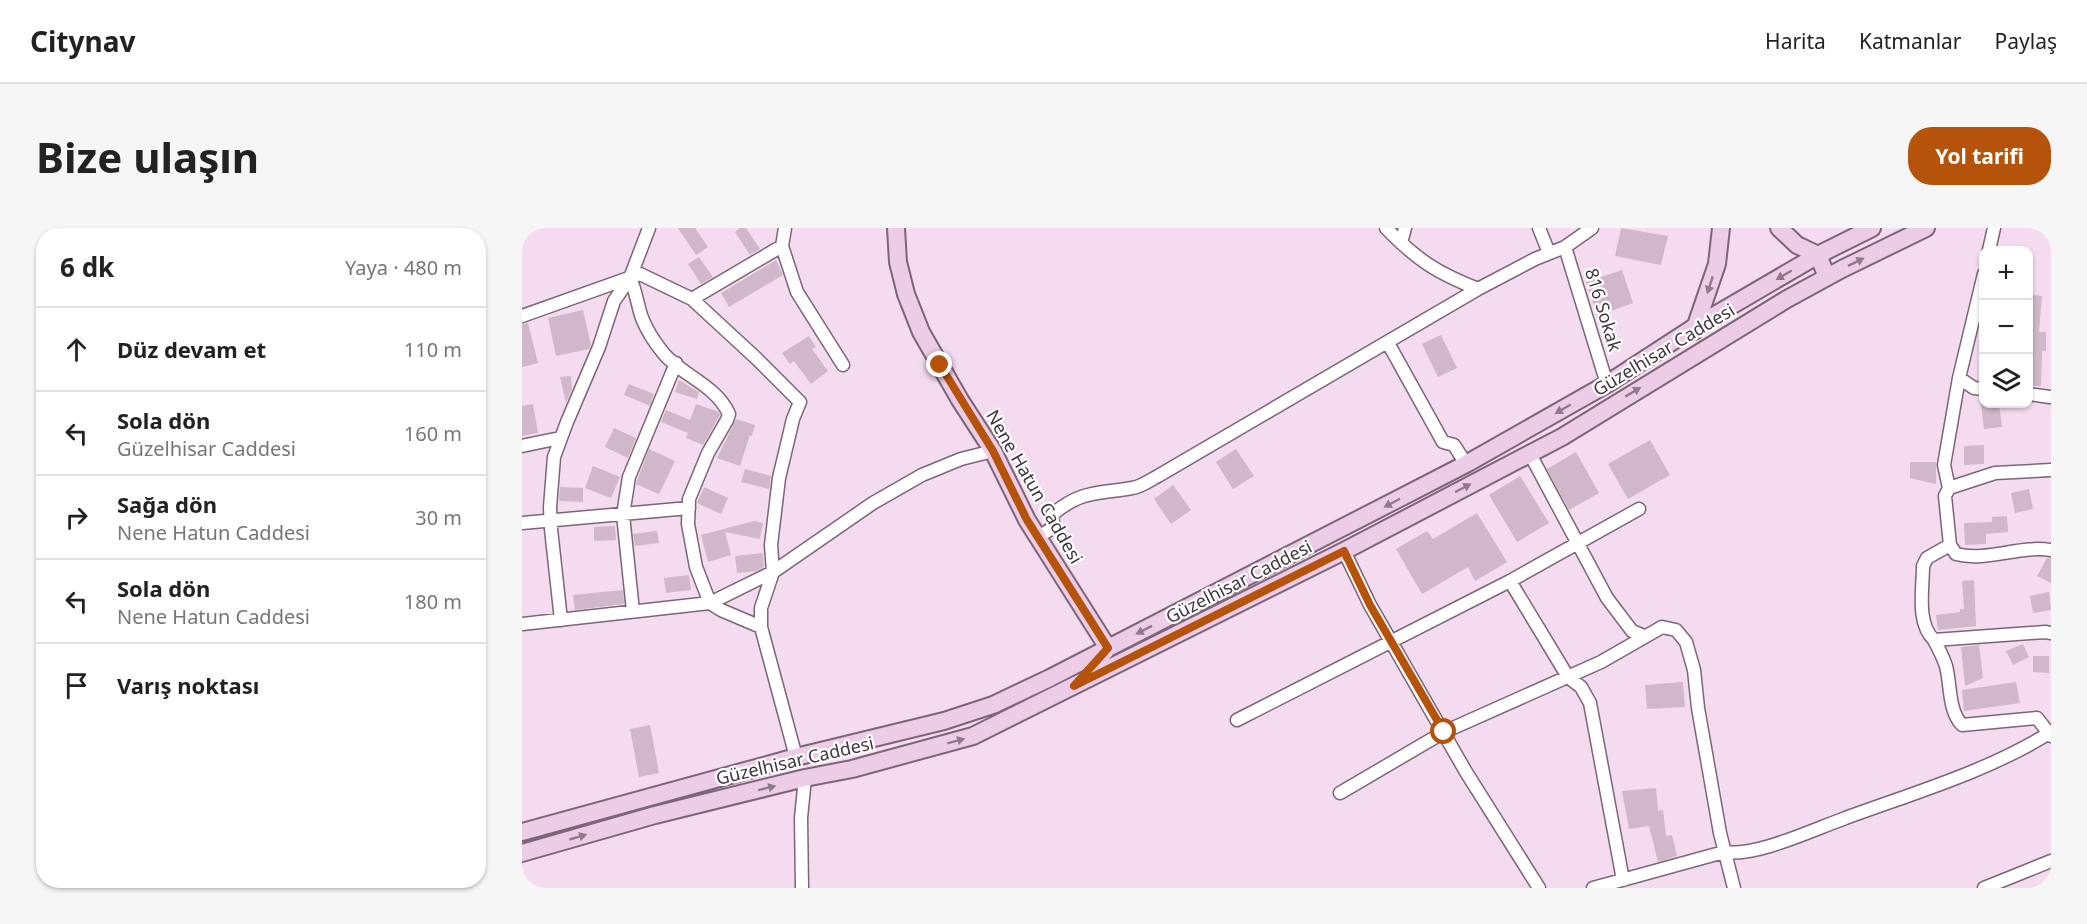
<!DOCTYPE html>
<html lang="tr">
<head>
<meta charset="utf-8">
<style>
	body { margin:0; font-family:"Noto Sans",sans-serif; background:#f6f6f6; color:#222 }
	.controls { position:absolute; right:18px; top:18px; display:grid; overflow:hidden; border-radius:12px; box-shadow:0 2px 4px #0004 }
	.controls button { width:54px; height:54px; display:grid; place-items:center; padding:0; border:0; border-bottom:2px solid #e0e0e0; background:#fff; color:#222; font:30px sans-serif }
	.stop { position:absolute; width:18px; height:18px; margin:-14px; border:4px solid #b45309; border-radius:50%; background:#fff }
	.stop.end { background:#b45309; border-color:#fff; box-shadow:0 2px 6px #0008 }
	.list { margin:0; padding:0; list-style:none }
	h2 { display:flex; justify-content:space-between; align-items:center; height:78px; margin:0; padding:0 24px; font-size:26px }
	h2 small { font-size:20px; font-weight:400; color:#767676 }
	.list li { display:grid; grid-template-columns:39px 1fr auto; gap:18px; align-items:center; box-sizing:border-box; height:84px; padding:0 24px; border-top:2px solid #e0e0e0 }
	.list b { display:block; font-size:22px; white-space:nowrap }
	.list p { margin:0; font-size:20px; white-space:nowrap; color:#767676 }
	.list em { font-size:20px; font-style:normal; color:#767676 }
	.icon { flex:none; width:33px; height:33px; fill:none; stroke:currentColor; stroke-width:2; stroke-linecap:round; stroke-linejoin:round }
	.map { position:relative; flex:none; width:1529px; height:660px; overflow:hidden; border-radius:24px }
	header { display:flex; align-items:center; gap:36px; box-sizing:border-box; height:84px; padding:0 30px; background:#fff; border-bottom:2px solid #e0e0e0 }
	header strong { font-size:28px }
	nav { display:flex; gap:33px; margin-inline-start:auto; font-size:21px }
	.intro { display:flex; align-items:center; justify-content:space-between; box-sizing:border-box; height:144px; padding:0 36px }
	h1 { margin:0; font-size:42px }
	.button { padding:15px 27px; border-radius:24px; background:#b45309; color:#fff; font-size:21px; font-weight:700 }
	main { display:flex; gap:36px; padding:0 36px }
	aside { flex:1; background:#fff; border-radius:24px; box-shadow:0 2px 4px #0004 }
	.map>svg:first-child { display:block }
	.building { fill:#d0b7ca }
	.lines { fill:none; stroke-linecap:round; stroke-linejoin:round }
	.street-casing { stroke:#7c6577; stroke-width:15 }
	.secondary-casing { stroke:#7c6577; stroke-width:20 }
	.street { stroke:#fff; stroke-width:12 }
	.secondary { stroke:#edcce8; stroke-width:16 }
	.oneway { fill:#8e7a8a }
	.route { stroke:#b45309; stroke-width:8 }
	.labels { text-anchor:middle; stroke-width:4.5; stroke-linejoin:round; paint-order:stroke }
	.street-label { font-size:18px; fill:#40363e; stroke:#fff }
</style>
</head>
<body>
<header>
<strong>Citynav</strong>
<nav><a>Harita</a><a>Katmanlar</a><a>Paylaş</a></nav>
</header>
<div class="intro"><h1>Bize ulaşın</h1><a class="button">Yol tarifi</a></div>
<main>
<aside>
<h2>6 dk<small>Yaya · 480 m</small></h2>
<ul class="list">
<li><svg class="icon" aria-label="ahead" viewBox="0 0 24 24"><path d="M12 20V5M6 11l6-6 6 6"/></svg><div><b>Düz devam et</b></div><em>110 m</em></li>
<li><svg class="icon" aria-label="left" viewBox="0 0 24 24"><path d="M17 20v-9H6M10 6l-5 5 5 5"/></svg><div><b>Sola dön</b><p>Güzelhisar Caddesi</p></div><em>160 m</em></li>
<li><svg class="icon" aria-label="right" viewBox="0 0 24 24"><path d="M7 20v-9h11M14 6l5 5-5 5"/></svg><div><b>Sağa dön</b><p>Nene Hatun Caddesi</p></div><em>30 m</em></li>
<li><svg class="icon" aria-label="left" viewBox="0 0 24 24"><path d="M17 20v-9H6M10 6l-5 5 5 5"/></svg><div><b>Sola dön</b><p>Nene Hatun Caddesi</p></div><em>180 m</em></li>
<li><svg class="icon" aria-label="arrive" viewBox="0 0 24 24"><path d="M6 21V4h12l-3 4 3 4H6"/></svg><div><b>Varış noktası</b></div></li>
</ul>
</aside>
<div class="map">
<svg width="1529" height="660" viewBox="0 0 1529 660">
	<rect width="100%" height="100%" fill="#f5dbef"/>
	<path class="building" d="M156,0H173L186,19L174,27Z
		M218,0H224L238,21L228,27L213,4Z
		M1099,0L1146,8L1139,37L1093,28Z
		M177,29L191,49L179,56L166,36Z
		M254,32L261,47L207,79L199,65Z
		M1100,42L1111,75L1075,88L1064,54Z
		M1507,66L1520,68L1517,104H1524V123H1520L1519,158H1506Z
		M61,82L69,117L67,121L34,128L26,90Z
		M6,95L16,135L0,139V96Z
		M919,107L935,140L916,149L900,116Z
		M287,108L294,119L290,121L306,143L289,156L272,133L268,136L260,125Z
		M49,148L50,161L44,175L38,149Z
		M157,152L177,164L175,171L153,164Z
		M107,156L132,166L128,178L102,167Z
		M11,176L16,205L0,208V178Z
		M174,176L197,184L198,187L181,217L164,210L166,205L139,194L144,182L168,192Z
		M1459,176H1477L1480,199L1462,201Z
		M214,191L233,197L230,208L228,207L218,238L195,230Z
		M92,200L114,210L106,230L83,219Z
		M1128,212L1148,247L1106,271L1086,236Z
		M1462,217V236L1442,237V218Z
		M127,221L153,233L137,266L114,256Z
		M714,221L732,248L711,261L694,234Z
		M1054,224L1077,265L1047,282L1025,241Z
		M1388,234H1414V256L1388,250Z
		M71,238L98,249L89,270L63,260Z
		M223,241L249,248L247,261L219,254Z
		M998,248L1027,295L995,314L967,267Z
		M651,257L669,282L649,296L632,271Z
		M38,259L61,260V274L37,273Z
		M182,259L206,270L199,286L175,275Z
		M1507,261L1511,281L1493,285L1489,265Z
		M955,285L985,334L953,353L946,339L900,366L874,321L905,303L911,311Z
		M1485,288L1486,304L1464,306V316L1443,317L1442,295L1470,294V289Z
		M232,293L241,295L238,311L203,304L209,327L186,334L179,307Z
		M93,298L94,312L72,313V299Z
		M135,303L137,315L113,318L111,306Z
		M241,325L242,339L235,343L215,345L213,328Z
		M1525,330H1529V355L1515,348Z
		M167,347L169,362L144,365L142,350Z
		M1452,352L1454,398L1416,402L1414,387L1438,384V381H1442L1440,353Z
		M101,362L102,376L53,382L51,367Z
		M1527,364L1529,382L1511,385L1508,368Z
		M1501,416L1507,429L1491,437L1484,423Z
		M1457,417L1461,450L1443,458L1439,419Z
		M1511,428H1527V445L1511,444Z
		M1161,454L1163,479L1125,481L1123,457Z
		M1494,454L1498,475L1442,483L1440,462Z
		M128,497L137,545L117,549L108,501Z
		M1134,560L1136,583L1141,582L1144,608L1150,607L1155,628L1136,634L1127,598L1107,601L1100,563Z"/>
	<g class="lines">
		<g class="street-casing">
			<path id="street" d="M263,0L260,18L275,64L321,137
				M864,0C895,32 915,45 956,61
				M1017,0L1027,25
				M879,15L883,0
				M1043,19L1085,156
				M1467,22L1472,0
				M108,50C114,62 115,76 120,90C125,103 133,115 142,126C161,148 194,157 207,186L205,192L186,225L167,271L166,296L174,339L188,375L199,382L239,399
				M170,71L260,18
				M0,88L118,46L170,71L235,131L278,174L271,191L257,250L249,317L251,344L239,380V399L274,529
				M866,115L921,214L932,217L944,236
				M1437,150L1452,160L1462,161
				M1506,166L1528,169
				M0,218L38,210
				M1008,226L1085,370L1110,403L1122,408
				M1529,242L1473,245L1427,260L1423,268L1428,317L1434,326C1465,334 1498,317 1529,322
				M1427,260L1422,237L1437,150L1462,46
				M0,295L167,280
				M516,309L529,301L531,294L530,287C558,262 577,266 610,260C619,259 628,252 636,248L956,61L1013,31L1043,19L1070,0
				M822,323L848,377L944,544L1017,660
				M988,353L1046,449L1059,459L1068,475L1101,652
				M111,383L101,287L107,249L154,135
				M39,392L29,301L28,279L32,229L45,194L77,119L92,73L108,50L127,0
				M0,396L188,375L251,344L351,275L400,247L439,231L471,223
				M1529,405L1523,404L1412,412C1417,421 1421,429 1424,438C1429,457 1426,482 1440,497L1515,490L1529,508
				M1412,412C1394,395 1401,361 1401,338L1405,330L1428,317
				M715,492L988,353L1117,281
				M818,565L922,504L1079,434L1140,399L1154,402L1164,414L1172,442L1176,480L1198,605L1212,660
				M280,660L279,590L283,550
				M1071,660L1202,624C1234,629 1290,602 1321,591C1391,565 1465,544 1529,504
				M1462,660L1529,633"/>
		</g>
		<g class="secondary-casing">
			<path id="secondary" d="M374,0L376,34L384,66L399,104L438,172L471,223L505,292L586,420L579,428
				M1257,0L1275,17L1296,27L1305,49
				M1172,103L1195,36L1199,0
				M0,604L274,529L422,493L471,477L528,450L944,236L1085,156L1171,100L1296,27L1350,0
				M0,625L133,587L283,550L330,541L451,508L822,323L1040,209L1265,71L1320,41L1404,0"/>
		</g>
		<use href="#street" class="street"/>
		<use href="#secondary" class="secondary"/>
	</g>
	<defs><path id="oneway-solid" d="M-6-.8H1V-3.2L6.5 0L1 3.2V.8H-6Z" transform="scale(1.5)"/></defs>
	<g class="oneway">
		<use href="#oneway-solid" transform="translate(1334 34) rotate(-26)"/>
		<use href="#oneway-solid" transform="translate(1262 47) rotate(150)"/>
		<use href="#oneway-solid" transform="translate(1188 57) rotate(108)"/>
		<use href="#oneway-solid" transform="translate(1111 164) rotate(-31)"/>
		<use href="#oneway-solid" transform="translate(1041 181) rotate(150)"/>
		<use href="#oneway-solid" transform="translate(941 260) rotate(-28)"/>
		<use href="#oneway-solid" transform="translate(870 275) rotate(152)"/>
		<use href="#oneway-solid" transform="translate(622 402) rotate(153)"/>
		<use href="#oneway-solid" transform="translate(434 513) rotate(-15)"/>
		<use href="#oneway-solid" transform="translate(245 560) rotate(-14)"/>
		<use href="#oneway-solid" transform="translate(56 609) rotate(-16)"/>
	</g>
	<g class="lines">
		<path class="route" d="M418,137L471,223L505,292L586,420L552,458L822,323L848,377L922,504"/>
	</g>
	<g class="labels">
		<g class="street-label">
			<text transform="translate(1081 82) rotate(73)" y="6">816 Sokak</text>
			<text transform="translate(1142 122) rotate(-31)" y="6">Güzelhisar Caddesi</text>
			<text transform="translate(512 259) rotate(60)" y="6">Nene Hatun Caddesi</text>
			<text transform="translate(717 354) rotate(-27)" y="6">Güzelhisar Caddesi</text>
			<text transform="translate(273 533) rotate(-13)" y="6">Güzelhisar Caddesi</text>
		</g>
	</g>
</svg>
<div class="controls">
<button>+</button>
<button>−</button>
<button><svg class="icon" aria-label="layers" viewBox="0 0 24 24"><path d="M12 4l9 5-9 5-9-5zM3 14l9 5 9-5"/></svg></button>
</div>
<div class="stop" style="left:922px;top:504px"></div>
<div class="stop end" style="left:418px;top:137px"></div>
</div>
</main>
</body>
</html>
